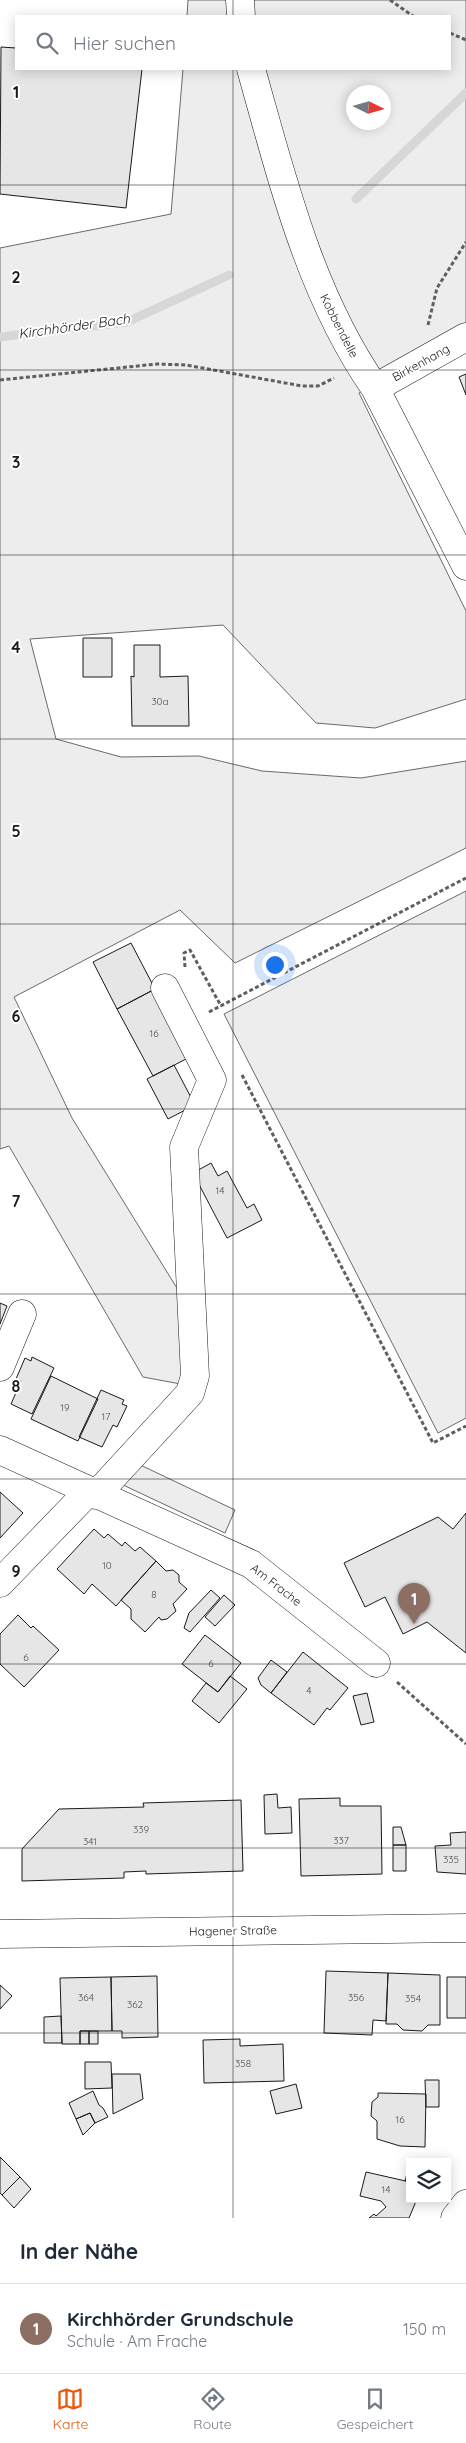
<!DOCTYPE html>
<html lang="de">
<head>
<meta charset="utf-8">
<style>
	body { margin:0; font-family:Quicksand,sans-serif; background:#f2f2f3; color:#1f2937 }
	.controls { position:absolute; right:15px; bottom:15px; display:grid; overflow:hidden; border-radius:0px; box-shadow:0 2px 12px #0003 }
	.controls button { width:45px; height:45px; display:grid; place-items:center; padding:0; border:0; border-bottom:1px solid #e0e1e3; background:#fff; color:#1f2937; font:25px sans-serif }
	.compass { position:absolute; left:346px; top:85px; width:45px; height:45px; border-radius:50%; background:#fff; box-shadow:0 2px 12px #0003; rotate:95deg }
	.you { position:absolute; left:274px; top:964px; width:18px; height:18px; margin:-12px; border:4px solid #fff; border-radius:50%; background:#1a73e8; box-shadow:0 0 0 8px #1a73e833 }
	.badge { display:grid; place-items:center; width:32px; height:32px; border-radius:50%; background:#ea580c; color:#fff; font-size:16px; font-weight:700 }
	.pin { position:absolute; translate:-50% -41px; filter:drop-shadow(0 1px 2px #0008) }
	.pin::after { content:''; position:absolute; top:26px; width:18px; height:15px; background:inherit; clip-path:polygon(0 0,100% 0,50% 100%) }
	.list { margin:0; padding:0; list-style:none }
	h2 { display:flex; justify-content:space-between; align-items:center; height:65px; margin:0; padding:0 20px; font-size:21px }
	h2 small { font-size:16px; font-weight:400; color:#747a83 }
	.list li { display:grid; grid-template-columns:32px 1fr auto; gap:15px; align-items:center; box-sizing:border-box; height:90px; padding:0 20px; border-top:1px solid #e0e1e3 }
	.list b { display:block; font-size:19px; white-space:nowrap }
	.list p { margin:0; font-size:16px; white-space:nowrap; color:#747a83 }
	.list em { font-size:16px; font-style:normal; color:#747a83 }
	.icon { flex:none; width:28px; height:28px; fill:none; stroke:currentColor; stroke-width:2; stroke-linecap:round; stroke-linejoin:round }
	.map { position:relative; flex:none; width:466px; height:2218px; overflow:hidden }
	.search { position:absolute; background:#fff; box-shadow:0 2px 12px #0003; left:15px; right:15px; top:15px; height:55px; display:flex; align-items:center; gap:12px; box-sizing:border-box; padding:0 18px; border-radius:0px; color:#747a83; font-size:19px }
	.sheet { height:155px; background:#fff }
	nav { display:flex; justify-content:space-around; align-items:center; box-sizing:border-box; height:70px; border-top:1px solid #e0e1e3; background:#fff; font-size:14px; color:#747a83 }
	nav a { display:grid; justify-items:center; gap:2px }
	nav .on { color:#ea580c }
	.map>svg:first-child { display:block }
	.built { fill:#ededed; stroke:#6a6a6a; fill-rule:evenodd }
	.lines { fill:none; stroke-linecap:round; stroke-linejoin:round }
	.stream { stroke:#d7d7d7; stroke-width:9 }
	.building { fill:#e6e6e6; stroke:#1a1a1a }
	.minor-casing { stroke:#1a1a1a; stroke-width:29 }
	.major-casing { stroke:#1a1a1a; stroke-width:29 }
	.path { stroke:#5f5f5f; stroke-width:3; stroke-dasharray:4 2.5; stroke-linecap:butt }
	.minor { stroke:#fff; stroke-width:28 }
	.major { stroke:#fff; stroke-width:28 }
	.grid { fill:none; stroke:#1a1a1a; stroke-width:1; stroke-opacity:0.55 }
	.labels { text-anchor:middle; stroke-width:4; stroke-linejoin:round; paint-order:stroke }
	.number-label { font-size:10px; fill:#4d4d4d }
	.street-label { font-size:12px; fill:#1a1a1a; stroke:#fff }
	.water-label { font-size:14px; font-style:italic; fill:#1a1a1a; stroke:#fff }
	.grid-label { font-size:16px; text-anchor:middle; font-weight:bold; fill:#1a1a1a; stroke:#fff; stroke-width:4; stroke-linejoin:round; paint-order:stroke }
</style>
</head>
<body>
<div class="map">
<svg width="466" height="2218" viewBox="0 0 466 2218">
	<rect width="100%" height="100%" fill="#fff"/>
	<path class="built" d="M188,0H466V327L359,393L466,611V699L375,728L316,723L223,625L30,639L56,739L121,757L199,756L262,771L361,778L466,761V848L235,963L180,910L14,997L72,1118L183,1298L186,1385L143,1377L9,1146L0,1149V248L171,214L183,69H450V16H187ZM354,92H384V122H354Z
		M466,891V1418L438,1433L224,1014Z
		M132,1461L235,1510L225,1533L121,1484Z"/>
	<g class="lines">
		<path class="stream" d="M356,199L466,93
			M0,337L127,322L229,275"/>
	</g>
	<path class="building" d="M1,47L16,48V69H142L126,208L0,194Z
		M466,374V395L459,377Z
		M83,638H112V677H83Z
		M134,645H160V677L188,676L189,726H132L131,676L134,677Z
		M131,943L155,989L117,1009L93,962Z
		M155,989L190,1057L153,1076L117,1009Z
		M174,1065L195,1105L168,1119L147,1079Z
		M211,1163L218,1176L227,1171L247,1208L254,1204L262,1220L227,1238L193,1173Z
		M0,1303L7,1306L0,1324Z
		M32,1357L54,1368L32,1414L11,1404L21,1381L16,1379L25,1358L31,1361Z
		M51,1376L98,1399L78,1441L31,1419Z
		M101,1390L124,1400L122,1404L127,1406L117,1427L113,1425L102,1447L79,1437Z
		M0,1492L23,1513L0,1538Z
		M466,1513V1653L427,1622L403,1634L385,1597L365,1607L344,1563L438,1517L453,1529Z
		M94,1529L104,1538L108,1534L122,1546L125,1542L135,1551L140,1547L156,1561L116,1606L92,1584L84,1594L57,1569Z
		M156,1561L166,1571L173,1570L179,1575V1582L187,1589L173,1604L176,1611L167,1619L161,1620L159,1617L145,1632L131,1619V1609L121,1600Z
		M211,1590L220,1598L190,1632L184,1628L189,1613Z
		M224,1595L235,1605L215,1626L205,1617Z
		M18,1615L31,1628L33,1626L59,1650L24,1687L0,1664V1634Z
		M205,1635L241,1663L218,1692L182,1664Z
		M303,1652L348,1688L330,1710L327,1708L314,1725L271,1693Z
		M271,1660L287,1672L271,1693L261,1685L258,1678Z
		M230,1676L247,1689L219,1723L192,1701L206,1683L218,1692Z
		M367,1693L374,1722L361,1725L353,1696Z
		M277,1794L278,1808L291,1807L292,1833L265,1834L264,1795Z
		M340,1798V1806H381L382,1874L301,1876L299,1799Z
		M241,1800L243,1871L146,1874V1871L124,1872V1878L22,1881V1849L59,1809L144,1807L143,1803Z
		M393,1827H401L406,1845H393Z
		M466,1832V1874L437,1872L435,1846L451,1845L450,1833Z
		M393,1845H406V1871H393Z
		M326,1971L388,1973L386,2021L373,2020L372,2035L324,2033Z
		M388,1973L440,1975V2025H428L422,2031L403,2030L397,2024H386Z
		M157,1976L158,2037L122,2038V2031H112L111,1977Z
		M111,1977L112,2031H80V2044H62L60,1978Z
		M447,1977H466V2018H447Z
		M0,1985L12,1996L0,2009Z
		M61,2016L62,2043H44V2017Z
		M80,2031H89V2044H80Z
		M89,2031H98V2044H89Z
		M240,2039V2046L283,2044L284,2081L204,2083L203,2040Z
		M85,2062H111L112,2088L85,2089Z
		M112,2074H140L143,2099L113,2114Z
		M425,2080H439V2107H426Z
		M296,2084L302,2108L276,2114L270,2091Z
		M93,2091L99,2105L103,2108L108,2117L95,2123L90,2113L76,2119L69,2103Z
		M378,2093L426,2094L425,2147L400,2146L377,2139V2121L371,2116L372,2102L378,2097Z
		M90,2113L95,2123L83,2135L76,2119Z
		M0,2157L20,2177L2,2195L0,2193Z
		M410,2163V2182L405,2181Z
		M366,2172L410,2182V2199H417L409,2218H369L374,2214L376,2216L386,2207L381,2201L360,2196Z
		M20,2177L31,2189L14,2208L2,2195Z"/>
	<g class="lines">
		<g class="minor-casing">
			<path id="minor" d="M240,0L241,16
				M251,69C282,178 309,293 375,388L466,566
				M375,388L466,337
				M0,1367L22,1314
				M0,1450L251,1564L376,1663
				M96,1495L190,1393L195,1376L184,1147L212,1080L165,988
				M0,1583L88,1492
				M455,2218L466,2204"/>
		</g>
		<g class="major-casing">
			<path id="major" d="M0,1934L466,1928"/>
		</g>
		<path class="path" d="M390,0L413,16
			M450,33L466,40
			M428,325L437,288L466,242
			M0,380L157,364L186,365L302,386H318L334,378
			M185,967L184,953L190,950L221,1006
			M209,1012L466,878
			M242,1075L433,1443L466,1426
			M397,1682L466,1744"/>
		<use href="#minor" class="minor"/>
		<use href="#major" class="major"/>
	</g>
	<path class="grid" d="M233,0V16M233,69V2218M0,185H466M0,370H466M0,555H466M0,739H466M0,924H466M0,1109H466M0,1294H466M0,1479H466M0,1664H466M0,1848H466M0,2033H466"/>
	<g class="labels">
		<g class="number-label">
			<text x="160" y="705">30a</text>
			<text x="154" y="1037">16</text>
			<text x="220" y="1194">14</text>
			<text x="65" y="1411">19</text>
			<text x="106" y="1420">17</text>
			<text x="107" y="1569">10</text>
			<text x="154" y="1598">8</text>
			<text x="26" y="1661">6</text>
			<text x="211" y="1667">6</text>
			<text x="309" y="1694">4</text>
			<text x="141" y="1833">339</text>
			<text x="341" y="1844">337</text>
			<text x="90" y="1845">341</text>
			<text x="451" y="1863">335</text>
			<text x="86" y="2001">364</text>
			<text x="356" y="2001">356</text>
			<text x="413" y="2002">354</text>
			<text x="135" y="2008">362</text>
			<text x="243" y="2067">358</text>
			<text x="400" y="2123">16</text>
			<text x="386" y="2193">14</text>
		</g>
		<g class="street-label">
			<text transform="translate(339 326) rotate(63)" y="4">Kobbendelle</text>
			<text transform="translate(421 363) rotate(-29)" y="4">Birkenhang</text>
			<text transform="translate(276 1585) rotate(38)" y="4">Am Frache</text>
			<text transform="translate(233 1931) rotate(-1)" y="4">Hagener Straße</text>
		</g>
		<g class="water-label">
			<text transform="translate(74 326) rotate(-8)" y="5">Kirchhörder Bach</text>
		</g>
	</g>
	<g class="grid-label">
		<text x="16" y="98">1</text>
		<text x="16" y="283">2</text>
		<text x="16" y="468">3</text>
		<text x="16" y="653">4</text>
		<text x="16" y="837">5</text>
		<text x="16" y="1022">6</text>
		<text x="16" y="1207">7</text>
		<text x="16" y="1392">8</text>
		<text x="16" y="1577">9</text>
	</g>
</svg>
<div class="controls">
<button><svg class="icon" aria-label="layers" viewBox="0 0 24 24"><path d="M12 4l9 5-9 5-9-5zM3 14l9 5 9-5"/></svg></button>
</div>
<svg class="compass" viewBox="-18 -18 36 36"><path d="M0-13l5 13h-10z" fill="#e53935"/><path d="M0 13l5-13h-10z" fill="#747a83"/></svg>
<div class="you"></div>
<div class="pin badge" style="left:414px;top:1624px;background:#8d6e63">1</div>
<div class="search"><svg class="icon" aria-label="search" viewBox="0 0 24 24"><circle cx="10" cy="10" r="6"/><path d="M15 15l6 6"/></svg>Hier suchen</div>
</div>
<section class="sheet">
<h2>In der Nähe<small></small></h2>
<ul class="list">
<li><span class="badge" style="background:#8d6e63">1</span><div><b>Kirchhörder Grundschule</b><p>Schule · Am Frache</p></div><em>150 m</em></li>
</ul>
</section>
<nav>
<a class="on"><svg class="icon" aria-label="map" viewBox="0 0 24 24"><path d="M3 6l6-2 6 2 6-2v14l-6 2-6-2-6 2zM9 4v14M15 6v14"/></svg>Karte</a>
<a><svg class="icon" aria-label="directions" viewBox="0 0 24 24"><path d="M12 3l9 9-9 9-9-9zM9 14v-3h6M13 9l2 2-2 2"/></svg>Route</a>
<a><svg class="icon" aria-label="saved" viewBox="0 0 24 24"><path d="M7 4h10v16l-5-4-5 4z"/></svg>Gespeichert</a>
</nav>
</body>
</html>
